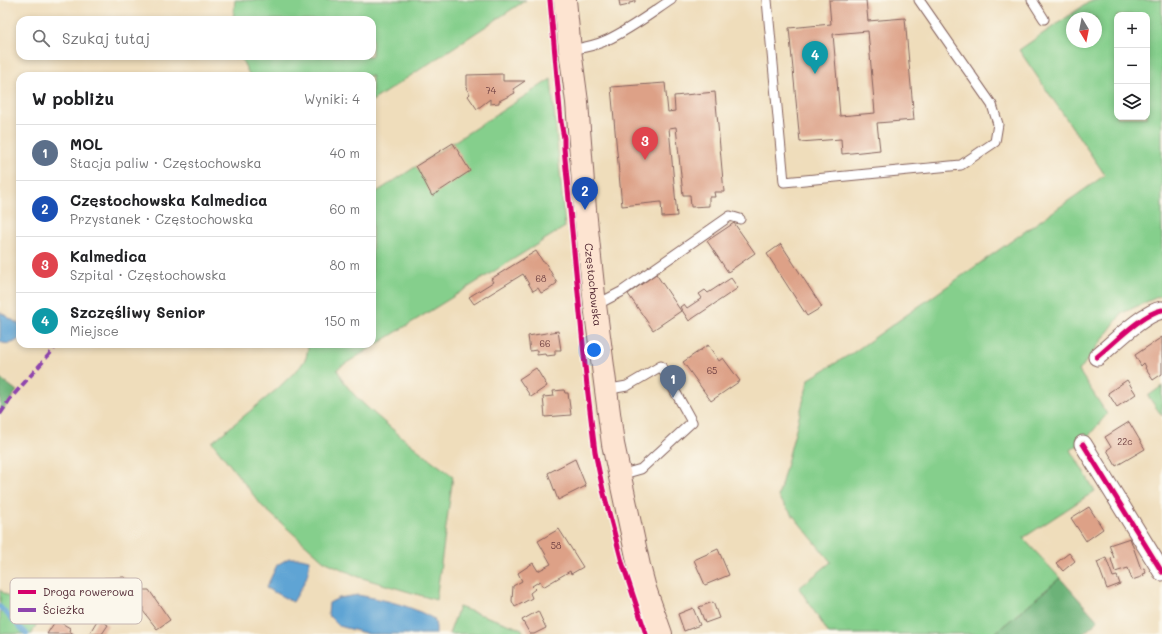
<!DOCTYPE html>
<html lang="pl">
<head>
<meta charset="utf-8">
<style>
	body { margin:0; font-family:Mali,sans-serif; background:#f6f6f6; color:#202124 }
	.controls { position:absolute; right:12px; top:12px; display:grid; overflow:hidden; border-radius:8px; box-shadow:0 2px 6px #0003 }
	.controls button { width:36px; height:36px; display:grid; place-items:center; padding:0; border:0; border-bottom:1px solid #e0e0e0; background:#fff; color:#202124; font:20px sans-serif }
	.compass { position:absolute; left:1066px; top:12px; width:36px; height:36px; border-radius:50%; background:#fff; box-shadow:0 2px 6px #0003; rotate:170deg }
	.you { position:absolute; left:594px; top:350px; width:14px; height:14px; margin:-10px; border:3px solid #fff; border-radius:50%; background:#1a73e8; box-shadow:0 0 0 6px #1a73e833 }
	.badge { display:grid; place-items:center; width:26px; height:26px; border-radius:50%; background:#b5179e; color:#fff; font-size:13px; font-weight:700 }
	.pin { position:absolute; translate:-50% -33px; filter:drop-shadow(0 1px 2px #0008) }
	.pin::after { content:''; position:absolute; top:21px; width:14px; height:12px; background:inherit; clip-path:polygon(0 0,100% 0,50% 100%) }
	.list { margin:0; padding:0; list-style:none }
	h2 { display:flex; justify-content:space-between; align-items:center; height:52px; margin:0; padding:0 16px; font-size:17px }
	h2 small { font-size:13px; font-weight:400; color:#757577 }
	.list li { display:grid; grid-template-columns:26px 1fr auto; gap:12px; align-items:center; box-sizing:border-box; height:56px; padding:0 16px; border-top:1px solid #e0e0e0 }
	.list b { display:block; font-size:15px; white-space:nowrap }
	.list p { margin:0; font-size:13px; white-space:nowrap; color:#757577 }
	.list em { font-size:13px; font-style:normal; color:#757577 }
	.icon { flex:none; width:22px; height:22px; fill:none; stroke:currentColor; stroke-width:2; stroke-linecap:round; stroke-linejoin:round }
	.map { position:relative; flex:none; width:1162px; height:634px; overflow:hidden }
	.search { position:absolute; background:#fff; box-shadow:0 2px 6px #0003; left:16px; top:16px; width:360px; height:44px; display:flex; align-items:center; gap:10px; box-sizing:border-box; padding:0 14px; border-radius:12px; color:#757577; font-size:15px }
	.panel { position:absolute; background:#fff; box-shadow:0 2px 6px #0003; left:16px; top:72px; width:360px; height:276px; border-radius:12px }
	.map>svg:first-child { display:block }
	.green { fill:#85cf8c; stroke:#68775c; fill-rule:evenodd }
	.forest { fill:#6cb278; stroke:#5b6852 }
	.water { fill:#5fa4d4; stroke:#546280 }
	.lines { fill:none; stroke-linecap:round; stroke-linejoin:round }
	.stream { stroke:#5fa4d4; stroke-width:5 }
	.building { fill:#dda187; fill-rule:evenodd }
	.lane-casing { stroke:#84625d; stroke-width:11 }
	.street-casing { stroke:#84625d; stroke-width:19 }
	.secondary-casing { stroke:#84625d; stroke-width:24 }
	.lane { stroke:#fff; stroke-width:9 }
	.street { stroke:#fff; stroke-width:17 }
	.secondary { stroke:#fde4d1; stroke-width:22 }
	.quiet { stroke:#8e44ad; stroke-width:4; stroke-dasharray:8 4; stroke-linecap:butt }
	.cycleway-casing { stroke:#fbf7ec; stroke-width:8 }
	.cycleway { stroke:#d6006c; stroke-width:5 }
	.labels { text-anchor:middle; stroke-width:4; stroke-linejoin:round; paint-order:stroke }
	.number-label { font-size:9px; fill:#6f4042 }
	.street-label { font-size:11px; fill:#4a1f2b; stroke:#fbf7ec }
	.key { fill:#fbf7ec; stroke:#c6b6b2; stroke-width:1 }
	.key-label { font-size:11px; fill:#4a1f2b }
</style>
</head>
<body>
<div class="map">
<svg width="1162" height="634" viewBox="0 0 1162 634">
	<rect width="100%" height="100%" fill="#fbf7ec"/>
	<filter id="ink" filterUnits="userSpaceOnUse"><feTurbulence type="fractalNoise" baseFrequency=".025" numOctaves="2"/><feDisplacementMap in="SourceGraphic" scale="8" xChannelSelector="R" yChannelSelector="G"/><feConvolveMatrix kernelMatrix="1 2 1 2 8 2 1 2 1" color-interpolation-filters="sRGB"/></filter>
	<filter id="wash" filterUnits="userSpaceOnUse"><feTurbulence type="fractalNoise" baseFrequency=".012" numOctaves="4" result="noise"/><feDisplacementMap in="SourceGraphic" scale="16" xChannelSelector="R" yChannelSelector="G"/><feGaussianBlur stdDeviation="0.9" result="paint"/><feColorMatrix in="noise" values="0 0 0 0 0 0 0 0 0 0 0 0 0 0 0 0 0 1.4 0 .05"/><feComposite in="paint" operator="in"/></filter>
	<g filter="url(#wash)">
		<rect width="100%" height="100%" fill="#efddbb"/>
		<path class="green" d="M235,0H526L372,101V76H250L240,56H372V20H233Z
			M1092,0H1162V295L1122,313L1079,371L1107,414L1087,438L1071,450L1095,491L1023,538L1060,578L994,634H829L799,588L831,562L778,497L809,379L854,352L1105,175L1019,50ZM1117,15H1147V117H1117ZM1072,18H1096V42H1072Z
			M551,79L565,227L337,369C345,390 368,408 384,422C406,441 429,459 453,476L436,600L359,577L324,561L262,506L212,442L276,390L300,367L306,358L308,348L307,344H372V195Z
			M1162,386V416L1148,396Z
			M0,590L23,607L40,615L32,634H0Z
			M459,607L522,629L524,634H449Z"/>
		<path class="forest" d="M0,378L17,391L0,414Z
			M1060,578L1098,621L1083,634H994Z"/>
		<path class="water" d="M0,312L20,325V338C14,344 7,345 0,342Z
			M289,558H301L309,560C311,575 300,590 293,602L266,588L277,565Z
			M358,595C385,600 410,605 434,619L436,627V634H369L339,626L328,615L329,603L339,598Z"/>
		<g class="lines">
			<path class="stream" d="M0,607L27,634"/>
		</g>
		<g id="blocks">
			<path class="building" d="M619,0H635V2L629,3V5L620,7Z
				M829,0H866L868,21L905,18L914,120L877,123L880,150L842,154L841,139L800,142L789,28L831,24ZM868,31L875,113L840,116L833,34Z
				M503,74V81H525L513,89L515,93L499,101V103L490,104V99L477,109L468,96L470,94L466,88L467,87V75Z
				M665,83L668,112L675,111L674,96L715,92L724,192H714L715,197H709V206L691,207L690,195H683L676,127L669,128L677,216L662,217L661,202L622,206L611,87Z
				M453,143L470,171L432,196L416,166Z
				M734,223L755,253L728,272L707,241Z
				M781,244L822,307L807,316L767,254Z
				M536,251L543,262H545L557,283L548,290L541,293L538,288L533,291L523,274L474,304L469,297L493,282L491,279Z
				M656,274L681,311L653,330L628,294Z
				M731,278L738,288L689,321L680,307L684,304L687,308L702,298L699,294L705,290L708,293Z
				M558,331L561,350H555V355L546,356L545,354L537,355V350L530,351L528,336Z
				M1162,337V374L1153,380L1145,368L1146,367L1144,363L1141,366L1135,355Z
				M708,345L719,361L723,358L740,381L711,401L683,362Z
				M536,368L547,386L531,397L519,379Z
				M1127,380L1136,394L1117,407L1108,393Z
				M564,390L565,393H568L571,415L545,417L543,397L554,396L553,391Z
				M1129,422L1145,449L1116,466L1107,450L1111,447L1105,437Z
				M575,459L586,486L558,500L548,473Z
				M1089,507L1103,529L1086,541L1071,518Z
				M559,529L583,567L571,574L570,571L543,587L540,581L532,586L535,589L530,593L532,598L515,607L512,601L513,586L522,581L518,573L533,563L538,571L551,564L538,541Z
				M1130,538L1141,569L1144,568L1146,573L1143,574L1144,576L1132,580L1128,568L1115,572L1111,559L1114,558L1109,545Z
				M718,549L729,575L705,585L694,560Z
				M1069,553L1075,561L1063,571L1056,563Z
				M1106,558L1113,577L1117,576L1120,584L1107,589L1097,562Z
				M124,577L132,584H136L143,590H149L170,620L157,629L143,611V607L105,608L104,578Z
				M713,602L719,618L705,623L699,607Z
				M693,608L700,625L684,631L678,614Z
				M538,611L546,628L534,634H530L522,620Z
				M98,619L108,625L102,634H89Z
				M56,620L70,628L69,631L74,634H47Z"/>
		</g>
	</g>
	<g filter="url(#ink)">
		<use href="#blocks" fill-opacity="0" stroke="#84625d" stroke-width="1"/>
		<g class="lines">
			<g class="lane-casing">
				<path id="lane" d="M767,0L784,182L961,165L995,142L998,124L992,105L919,0
					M1032,0L1044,19
					M570,50C582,48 595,46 607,40C629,30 650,14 671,0
					M596,305L621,292L730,216L740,219
					M605,390L627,386L661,366L692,422L641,469L620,475"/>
			</g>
			<g class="street-casing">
				<path id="street" d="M1097,357C1112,345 1143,313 1162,310
					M1083,444L1162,572"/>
			</g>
			<g class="secondary-casing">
				<g id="secondary">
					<path id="s1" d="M565,0L570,50L577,102L585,210L595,305L613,444L639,566L645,589L661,634"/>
				</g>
			</g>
			<use href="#lane" class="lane"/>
			<use href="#street" class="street"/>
			<use href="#secondary" class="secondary"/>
			<path class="quiet" d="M0,414L10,399L54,349"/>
			<g class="cycleway-casing">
				<path id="cycleway" d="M550,0L561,122L564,138V148L587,386L595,452L603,490L622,562L646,634
					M1097,357C1112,345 1143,313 1162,310
					M1083,444L1162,572"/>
			</g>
			<use href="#cycleway" class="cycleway"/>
		</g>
	</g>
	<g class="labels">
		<g class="number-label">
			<text x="491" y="94">74</text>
			<text x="541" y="282">68</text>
			<text x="545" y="347">66</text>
			<text x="712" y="374">65</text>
			<text x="1125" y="445">22c</text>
			<text x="556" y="549">58</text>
		</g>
		<g class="street-label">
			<text dy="4" stroke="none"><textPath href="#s1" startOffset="286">Częstochowska</textPath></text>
		</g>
	</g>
	<rect x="10" y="578" width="132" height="46" rx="6" class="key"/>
	<rect x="18" y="590" width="18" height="4" fill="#d6006c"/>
	<rect x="18" y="608" width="18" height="4" fill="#8e44ad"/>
	<g class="key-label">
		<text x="43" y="596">Droga rowerowa</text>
		<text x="43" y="614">Ścieżka</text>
	</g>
</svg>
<div class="controls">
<button>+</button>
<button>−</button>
<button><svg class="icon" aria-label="layers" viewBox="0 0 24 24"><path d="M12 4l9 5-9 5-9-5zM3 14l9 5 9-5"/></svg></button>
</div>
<svg class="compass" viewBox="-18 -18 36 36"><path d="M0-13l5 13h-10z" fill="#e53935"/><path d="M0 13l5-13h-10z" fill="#757577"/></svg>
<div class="you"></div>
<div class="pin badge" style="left:673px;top:398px;background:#5c6f8a">1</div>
<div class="pin badge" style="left:585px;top:210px;background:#1a4fb4">2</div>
<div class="pin badge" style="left:645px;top:160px;background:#e0444e">3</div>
<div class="pin badge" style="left:815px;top:74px;background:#0f9aa8">4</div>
<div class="search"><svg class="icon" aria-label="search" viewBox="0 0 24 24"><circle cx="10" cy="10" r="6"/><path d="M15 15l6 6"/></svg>Szukaj tutaj</div>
<section class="panel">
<h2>W pobliżu<small>Wyniki: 4</small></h2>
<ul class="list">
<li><span class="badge" style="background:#5c6f8a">1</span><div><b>MOL</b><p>Stacja paliw · Częstochowska</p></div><em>40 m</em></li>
<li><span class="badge" style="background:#1a4fb4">2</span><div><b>Częstochowska Kalmedica</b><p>Przystanek · Częstochowska</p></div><em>60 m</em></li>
<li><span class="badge" style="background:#e0444e">3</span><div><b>Kalmedica</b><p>Szpital · Częstochowska</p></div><em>80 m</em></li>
<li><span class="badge" style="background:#0f9aa8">4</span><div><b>Szczęśliwy Senior</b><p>Miejsce</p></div><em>150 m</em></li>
</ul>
</section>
</div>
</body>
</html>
